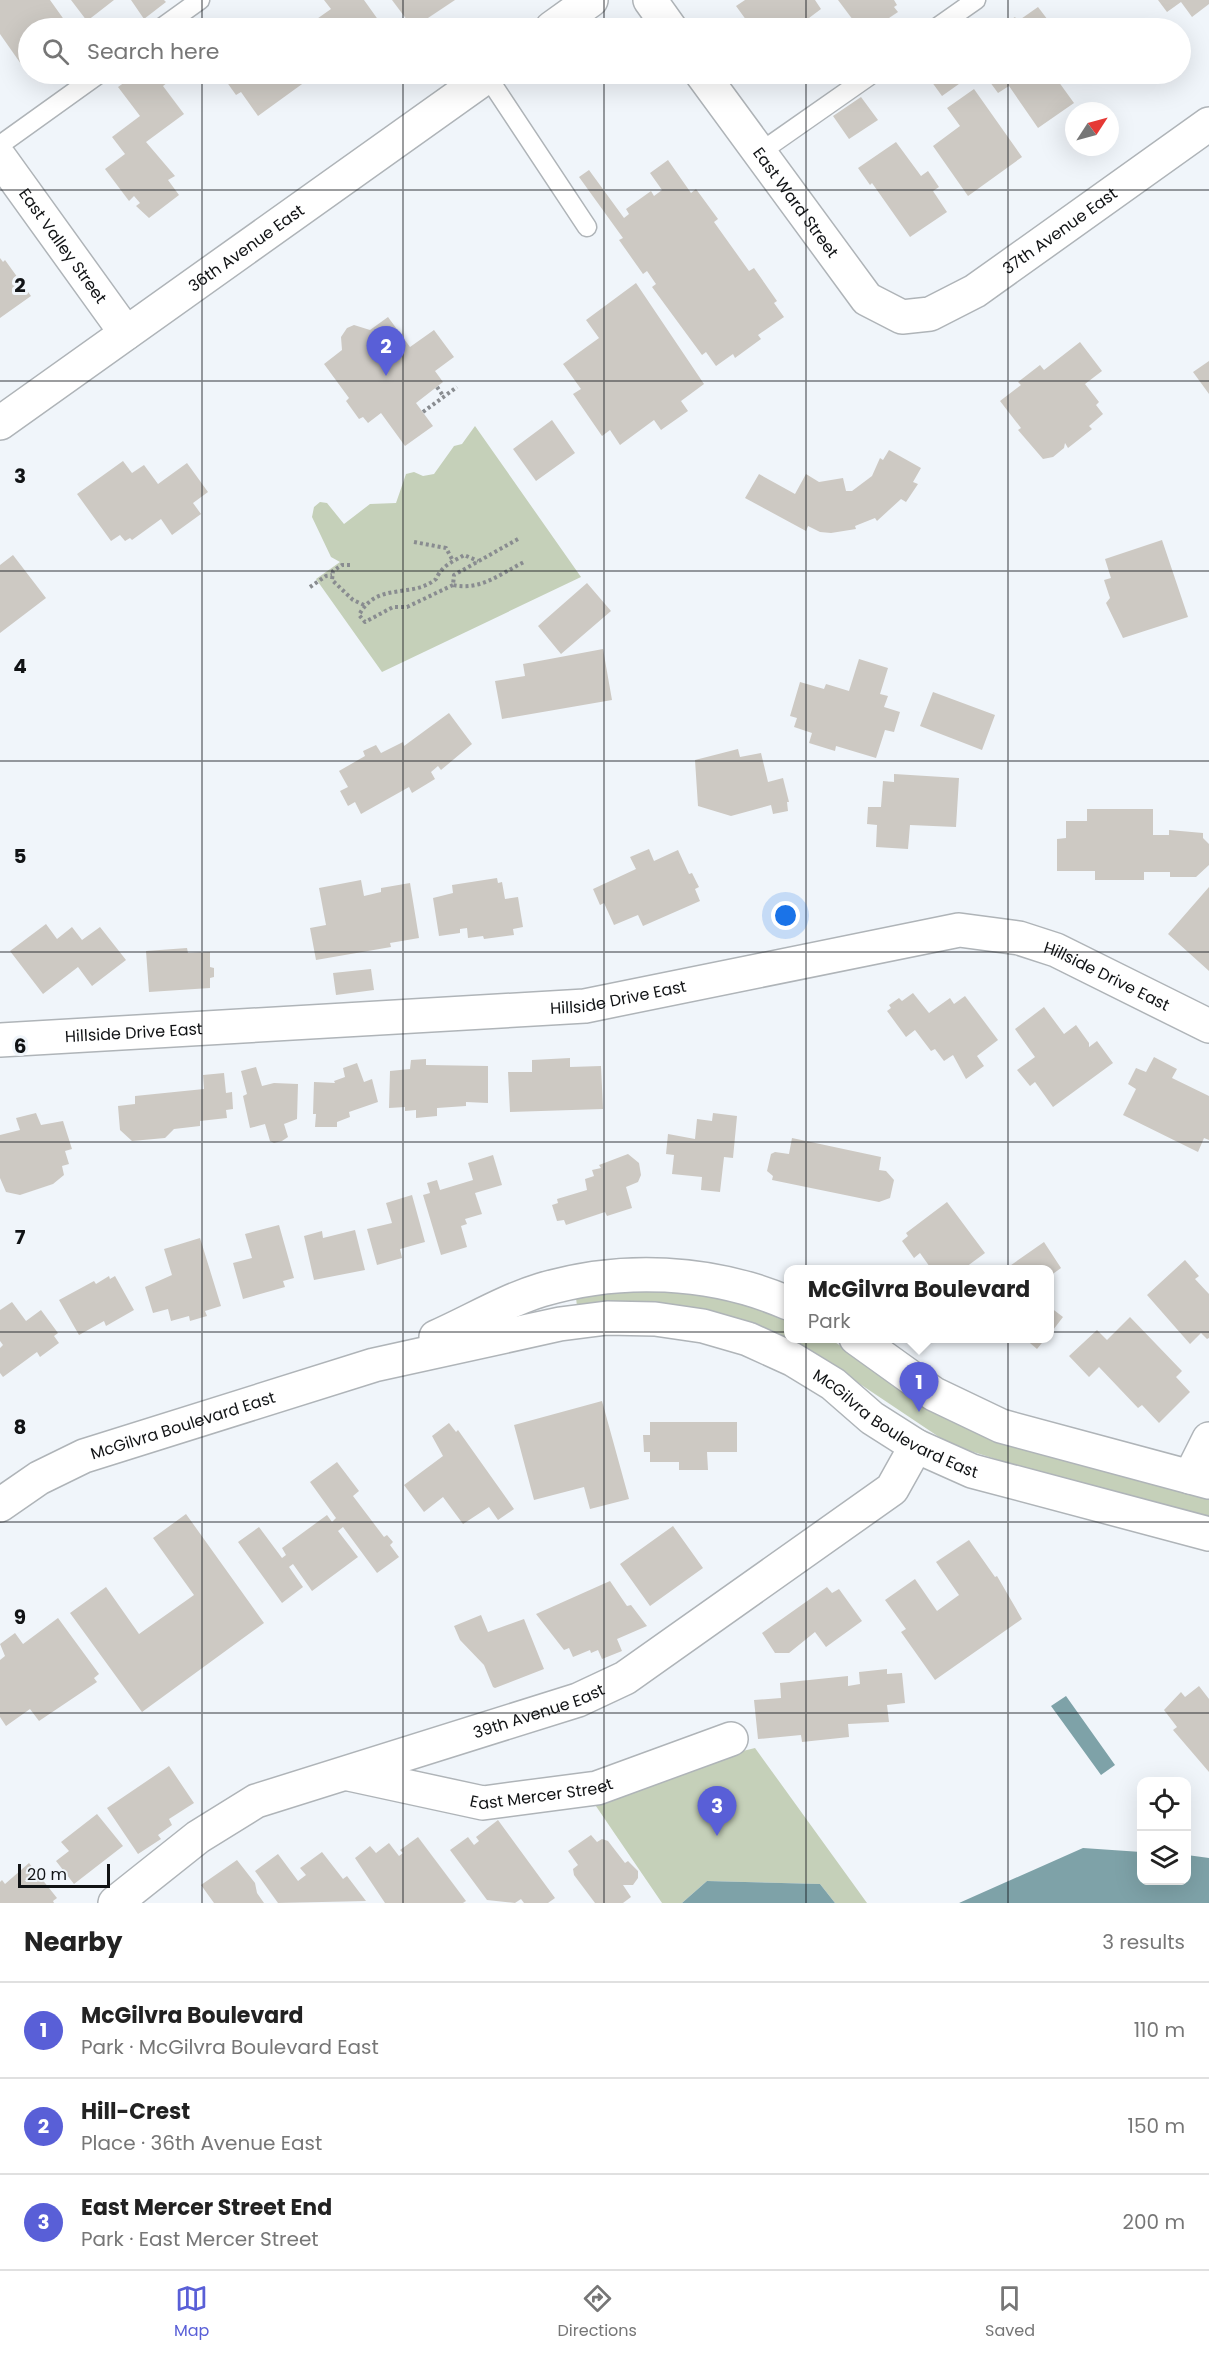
<!DOCTYPE html>
<html lang="en">
<head>
<meta charset="utf-8">
<style>
	body { margin:0; font-family:Poppins,sans-serif; background:#f6f6f6; color:#222 }
	.controls { position:absolute; right:18px; bottom:18px; display:grid; overflow:hidden; border-radius:12px; box-shadow:0 6px 24px #0002 }
	.controls button { width:54px; height:54px; display:grid; place-items:center; padding:0; border:0; border-bottom:2px solid #e0e0e0; background:#fff; color:#222; font:30px sans-serif }
	.compass { position:absolute; left:1065px; top:102px; width:54px; height:54px; border-radius:50%; background:#fff; box-shadow:0 6px 24px #0002; rotate:54deg }
	.scale { position:absolute; left:18px; bottom:15px; width:92px; box-sizing:border-box; padding-left:6px; border:3px solid #111315; border-top:0; font-size:16px; line-height:21px; white-space:nowrap; color:#111315; -webkit-text-stroke:4px #f0f5fa; paint-order:stroke }
	.you { position:absolute; left:786px; top:916px; width:21px; height:21px; margin:-15px; border:4px solid #fff; border-radius:50%; background:#1a73e8; box-shadow:0 0 0 9px #1a73e833 }
	.badge { display:grid; place-items:center; width:39px; height:39px; border-radius:50%; background:#595fd7; color:#fff; font-size:20px; font-weight:700 }
	.pin { position:absolute; translate:-50% -50px; filter:drop-shadow(0 2px 3px #0008) }
	.pin::after { content:''; position:absolute; top:32px; width:21px; height:18px; background:inherit; clip-path:polygon(0 0,100% 0,50% 100%) }
	.popup { position:absolute; left:784px; top:1265px; width:270px; height:78px; box-sizing:border-box; display:grid; place-content:center; border-radius:12px; background:#fff; filter:drop-shadow(0 2px 4px #0005); font-size:20px; white-space:nowrap; color:#767676 }
	.popup b { font-size:22px; color:#222 }
	.popup::after { content:''; position:absolute; left:50%; top:100%; margin-left:-12px; border:12px solid transparent; border-top-color:#fff }
	.list { margin:0; padding:0; list-style:none }
	h2 { display:flex; justify-content:space-between; align-items:center; height:78px; margin:0; padding:0 24px; font-size:26px }
	h2 small { font-size:20px; font-weight:400; color:#767676 }
	.list li { display:grid; grid-template-columns:39px 1fr auto; gap:18px; align-items:center; box-sizing:border-box; height:96px; padding:0 24px; border-top:2px solid #e0e0e0 }
	.list b { display:block; font-size:22px; white-space:nowrap }
	.list p { margin:0; font-size:20px; white-space:nowrap; color:#767676 }
	.list em { font-size:20px; font-style:normal; color:#767676 }
	.icon { flex:none; width:33px; height:33px; fill:none; stroke:currentColor; stroke-width:2; stroke-linecap:round; stroke-linejoin:round }
	.map { position:relative; flex:none; width:1209px; height:1903px; overflow:hidden }
	.search { position:absolute; background:#fff; box-shadow:0 6px 24px #0002; left:18px; right:18px; top:18px; height:66px; display:flex; align-items:center; gap:15px; box-sizing:border-box; padding:0 21px; border-radius:33px; color:#767676; font-size:22px }
	.sheet { height:366px; background:#fff }
	nav { display:flex; justify-content:space-around; align-items:center; box-sizing:border-box; height:84px; border-top:2px solid #e0e0e0; background:#fff; font-size:16px; color:#767676 }
	nav a { display:grid; justify-items:center; gap:3px }
	nav .on { color:#595fd7 }
	.map>svg:first-child { display:block }
	.green { fill:#c5d0b9 }
	.water { fill:#7ea2a8 }
	.building { fill:#cdc9c3 }
	.lines { fill:none; stroke-linecap:round; stroke-linejoin:round }
	.lane-casing { stroke:#afb4b8; stroke-width:21 }
	.street-casing { stroke:#afb4b8; stroke-width:36 }
	.secondary-casing { stroke:#afb4b8; stroke-width:36 }
	.path { stroke:#898c90; stroke-width:4; stroke-dasharray:3 3; stroke-linecap:butt }
	.lane { stroke:#fff; stroke-width:18 }
	.street { stroke:#fff; stroke-width:33 }
	.secondary { stroke:#fff; stroke-width:33 }
	.grid { fill:none; stroke:#111315; stroke-width:1.5; stroke-opacity:0.55 }
	.labels { text-anchor:middle; stroke-width:6; stroke-linejoin:round; paint-order:stroke }
	.street-label { font-size:16px; fill:#111315; stroke:#f0f5fa }
	.grid-label { font-size:20px; text-anchor:middle; font-weight:bold; fill:#111315; stroke:#f0f5fa; stroke-width:6; stroke-linejoin:round; paint-order:stroke }
</style>
</head>
<body>
<div class="map">
<svg width="1209" height="1903" viewBox="0 0 1209 1903">
	<rect width="100%" height="100%" fill="#f0f5fa"/>
	<path class="green" d="M475,426L581,577L382,672L316,579L340,562L331,557L312,517L314,507L320,502L327,503L344,524L370,504L396,503L406,474L414,472L423,476L434,474L454,446L462,444Z
		M619,1287L696,1291L788,1317V1338L830,1339L861,1359L1209,1496V1520L1072,1483L951,1445L848,1376L577,1306L576,1298Z
		M755,1748L867,1903H835L820,1884L707,1881L682,1903H662L585,1790Z"/>
	<path class="water" d="M1066,1696L1115,1765L1101,1775L1051,1706Z
		M1083,1848L1141,1852L1142,1880H1186L1187,1855L1209,1858V1903H959Z
		M707,1881L820,1884L835,1903H682Z"/>
	<path class="building" d="M0,0H50L70,28H28V74L0,34Z
		M71,0H114L87,21Z
		M131,0H164L166,2L144,19Z
		M324,0H364L384,28H304L331,9Z
		M392,0H455L413,28Z
		M745,0H815L821,9L809,18L817,28H752L736,6Z
		M838,0H894L897,5L894,7L898,12L889,18L892,22L888,25L891,28H859Z
		M1158,0H1209V4L1192,17L1181,2L1167,12Z
		M1038,7L1054,28H998L1015,17L1018,21Z
		M136,74H168L172,79L163,86L184,114L146,142L175,176L168,180L179,195L149,218L136,206L140,203L134,196L129,201L105,169L125,154L112,137L140,116L118,87Z
		M221,74H306L309,79L258,116L241,92L236,95Z
		M324,74H351L338,83L332,75L327,78Z
		M926,74H973L942,96Z
		M984,74H1053L1074,103L1038,128L1009,86L998,93Z
		M974,89L1022,157L968,196L933,146L960,126L947,108Z
		M861,97L878,120L849,139L833,116Z
		M896,142L921,176L928,171L939,187L933,191L947,212L910,237L872,183L870,185L858,168Z
		M668,160L691,193L696,189L718,219L714,222L749,271L754,268L777,301L774,303L784,317L758,335L761,339L735,358L733,354L716,366L706,352L702,355L652,287L656,284L647,271L643,274L619,240L623,238L579,177L589,170L624,218L629,214L626,209L651,191L654,196L662,190L650,173Z
		M0,258L3,262L5,260L31,296L0,318Z
		M636,283L704,384L681,401L688,411L661,430L654,420L620,445L610,430L602,436L573,394L581,389L563,364L599,338L586,320Z
		M388,317L410,347L434,330L454,357L435,371L443,382L416,403L433,426L405,446L381,413L368,423L363,417L359,419L346,401L349,398L324,364L342,350L341,337L347,328L354,325L370,330Z
		M1080,342L1102,371L1085,384L1099,402L1096,405L1103,414L1089,426L1092,429L1068,448L1065,443L1064,448L1053,457L1043,459L1018,430L1021,428L1000,401L1021,385L1018,382L1040,365L1044,370Z
		M1209,361V394L1193,372Z
		M552,420L575,453L536,481L513,449Z
		M889,450L921,468L913,482L918,484L906,502L901,499L877,521L875,518L855,526L856,529L831,533L820,532L808,526L806,531L745,498L759,474L795,494L806,474L819,482L843,478L846,491H852L872,476L880,458L883,460Z
		M123,461L132,473L144,465L158,484L187,463L208,492L193,503L201,514L172,535L161,519L132,540L130,538L125,541L120,535L111,541L77,494Z
		M1162,540L1188,617L1123,638L1106,603L1110,598L1104,580L1111,578L1105,559Z
		M13,555L46,598L0,633V565Z
		M587,583L611,611L561,654L538,626Z
		M603,649L612,700L502,719L495,681L525,676L523,664Z
		M859,659L888,668L880,694L888,696L884,707L900,712L894,732L885,730L876,758L836,746L835,751L809,743L812,733L794,727L797,718L790,716L800,682L824,689L826,684L849,691Z
		M933,692L995,715L982,750L920,726Z
		M449,713L472,744L441,770L438,766L431,772L435,779L412,793L409,787L361,814L355,802L348,806L340,791L348,787L339,771L365,756L363,751L376,745L381,753L403,742L404,746Z
		M738,749L740,757L761,753L768,782L783,778L789,802H787L788,811L773,814L771,805L731,816L698,806L695,760Z
		M894,774L959,778L956,827L910,825L908,849L876,847L877,825L867,824L868,807H881L883,781L894,782Z
		M1087,809H1153V835H1169V830L1203,833V838L1209,844V865L1196,877H1170V872H1144V880H1095V871H1057V839L1066,838V821H1087Z
		M649,849L654,861L678,850L689,874L692,873L699,887L695,889L700,901L643,926L638,915L614,925L604,903L600,905L593,889L636,869L630,857Z
		M497,878L498,883L502,882L505,899L518,897L523,927L513,929L514,935L484,939L483,936L468,938L467,928L460,929V933L439,936L433,898L453,893L452,885Z
		M361,880L364,896L381,892V888L410,883L419,938L390,943L391,947L316,960L310,928L326,925L319,888Z
		M1209,887V971L1168,934Z
		M46,924L57,939L72,927L82,940L100,927L126,960L92,986L78,967L43,994L10,951Z
		M187,948L188,953L210,952V967L214,968V977L210,978V988L149,992L146,951Z
		M371,969L374,990L336,995L333,973Z
		M913,993L929,1013L950,998L954,1004L965,996L998,1040L977,1056L984,1066L966,1079L953,1055L944,1061L935,1049L931,1051L915,1030L906,1037L887,1011L891,1008L889,1005L899,998L902,1001Z
		M1044,1007L1064,1034L1076,1025L1089,1043V1047L1097,1041L1113,1063L1053,1107L1035,1082L1030,1086L1017,1070L1035,1057L1015,1029Z
		M1154,1057L1177,1069L1172,1078L1209,1096V1140L1204,1138L1198,1152L1123,1115L1136,1089L1128,1084L1136,1068L1146,1072Z
		M570,1058V1067L601,1066L603,1109L510,1112L508,1072H532V1060Z
		M426,1059V1065L488,1066V1103L466,1102V1106L437,1108V1116L416,1118V1110L405,1111V1107L389,1108L390,1071L410,1069L411,1060Z
		M357,1063L364,1082L372,1079L378,1102L349,1112L350,1117L337,1122V1127H315L316,1114H313L314,1082L335,1083L334,1081L345,1077L343,1068Z
		M256,1067L262,1086L274,1083L298,1084L297,1119L284,1124L288,1137L282,1141L274,1143L270,1141L265,1124L250,1128L243,1096L247,1094L241,1071Z
		M224,1073L226,1093L232,1092L233,1109L226,1110L227,1118L200,1121V1126L174,1129L165,1138L132,1141L120,1130L118,1106L135,1104V1096L204,1089L203,1075Z
		M36,1113L41,1125L63,1121L72,1149L65,1151L69,1164L62,1166L64,1175L53,1184L20,1195L6,1192L0,1178V1135L20,1130L16,1118Z
		M713,1113L737,1116L733,1158L724,1157L720,1192L701,1190L702,1177L672,1174L674,1155L666,1154L668,1134L695,1139L697,1119L712,1121Z
		M792,1138L881,1157L879,1170L886,1171L894,1180L890,1198L879,1202L772,1180L773,1176L767,1171L771,1154L775,1152L789,1154Z
		M628,1154L639,1163L641,1175L638,1182L626,1187L632,1208L607,1216L605,1212L566,1225L564,1220L557,1221L552,1205L558,1203L557,1199L587,1190L585,1179L594,1176L592,1170L601,1168L599,1165Z
		M493,1155L502,1185L475,1193L482,1214L465,1219L467,1224L461,1226L467,1247L441,1255L423,1195L430,1193L427,1183L437,1180L440,1190L473,1180L468,1163Z
		M412,1195L425,1242L400,1249L402,1258L377,1265L367,1229L392,1223L386,1203Z
		M947,1202L985,1253L962,1270H932L920,1253L914,1258L902,1241L908,1236L906,1233Z
		M279,1225L294,1278L283,1281L285,1287L243,1299L233,1263L252,1258L245,1234Z
		M355,1230L365,1270L314,1280L304,1236L322,1231L323,1238Z
		M200,1238L221,1306L205,1311L207,1316L190,1321L189,1316L171,1321L168,1309L153,1313L145,1287L172,1275L164,1249Z
		M1044,1242L1061,1268L1050,1276V1270H1004Z
		M1185,1260L1199,1276L1195,1279L1209,1294V1338L1207,1339L1201,1333L1190,1344L1147,1295Z
		M109,1276L110,1279L115,1276L134,1310L106,1326L104,1321L79,1335L59,1300L94,1281L96,1284Z
		M12,1302L26,1321L41,1310L58,1333L54,1336L59,1343L40,1357L37,1352L3,1377L0,1373V1348L3,1345L0,1341V1310Z
		M1050,1307L1063,1317L1050,1334Z
		M1130,1317L1182,1371L1176,1377L1190,1392L1159,1423L1142,1405L1138,1408L1099,1367L1089,1377L1069,1356L1097,1330L1107,1340Z
		M1024,1338H1046L1037,1349Z
		M602,1401L629,1499L590,1509L584,1487L534,1500L514,1425Z
		M650,1422H737V1452H707L708,1470H679V1462H650V1452H644L643,1435H650Z
		M449,1423L456,1432L458,1430L514,1509L498,1520L489,1507L463,1524L443,1497L424,1512L404,1485L443,1456L432,1436Z
		M337,1462L359,1491L353,1496L384,1537L387,1535L393,1542L390,1545L399,1557L377,1573L343,1527L338,1531L358,1557L312,1591L293,1564L289,1567L303,1587L282,1603L238,1542L259,1527L282,1558L286,1555L282,1548L327,1515L332,1522L336,1518L310,1482Z
		M186,1514L264,1623L142,1712L70,1613L106,1587L139,1634L194,1595L153,1538Z
		M673,1526L703,1568L650,1606L620,1564Z
		M969,1540L995,1577L997,1576L1022,1619L935,1680L901,1632L906,1629L885,1600L915,1579L937,1611L959,1595L936,1562Z
		M610,1581L627,1606L631,1605L647,1626L617,1639L622,1651L602,1659L598,1650L591,1653L590,1650L573,1657L569,1648L564,1650L536,1614Z
		M827,1587L832,1593L839,1589L862,1621L826,1647L815,1632L789,1653H775L762,1633Z
		M481,1615L488,1632L524,1619L544,1669L495,1688L493,1687L484,1665L460,1640L454,1626Z
		M58,1618L99,1674L94,1678L97,1682L39,1721L30,1709L6,1726L0,1717V1660L5,1656L0,1644L15,1633L23,1644Z
		M887,1669V1674L902,1673L905,1703L887,1705L889,1722L848,1724L849,1737L802,1742L801,1735L758,1739L754,1700L781,1698L780,1683L848,1676V1686L860,1684L859,1672Z
		M1199,1686L1209,1699V1772L1173,1730L1177,1727L1164,1710L1181,1692L1185,1697Z
		M169,1766L194,1803L169,1819L172,1825L158,1835L161,1839L138,1854L107,1808Z
		M97,1814L123,1846L74,1884L56,1861L69,1851L61,1842Z
		M498,1820L555,1898L548,1903H524L521,1899L515,1903L487,1900L450,1850L468,1837L474,1845L479,1841L476,1837Z
		M591,1835L597,1842L602,1839L608,1841L625,1863L628,1861L638,1871V1878L633,1885H623L631,1897L623,1903H595L574,1875L573,1869L578,1865L568,1851Z
		M418,1837L466,1901L463,1903H385L355,1858L370,1846L376,1853L389,1843L399,1856L403,1853L400,1850Z
		M322,1852L343,1879L347,1876L366,1901L278,1903L255,1871L278,1854L298,1881L306,1875L300,1868Z
		M237,1860L255,1883L257,1893L264,1903H214L201,1885Z
		M29,1863L57,1898L53,1901L54,1903H0V1882L2,1880L5,1884Z"/>
	<g class="lines">
		<g class="lane-casing">
			<path id="lane" d="M161,28L200,0
				M936,28L976,0
				M487,76L587,227
				M0,145L99,74
				M759,153L872,74"/>
		</g>
		<g class="street-casing">
			<g id="street">
				<path d="M650,0L670,28"/>
				<path d="M552,28L591,0"/>
				<path id="s1" d="M702,74L867,299L902,317L930,314L975,291L1209,124"/>
				<path id="s2" d="M0,158L126,333"/>
				<path id="s3" d="M0,423L490,74"/>
				<path id="s4" d="M0,1040L585,1006L959,930L1019,938L1056,950L1209,1026"/>
				<path d="M1190,1477L1209,1439"/>
				<path id="s5" d="M349,1774L483,1803L597,1788L731,1739"/>
				<path id="s6" d="M115,1903L198,1837L256,1801L578,1700L625,1678L892,1489L916,1446"/>
			</g>
		</g>
		<g class="secondary-casing">
			<g id="secondary">
				<path d="M436,1337C470,1322 505,1301 541,1290C621,1266 711,1270 788,1303"/>
				<path d="M856,1338L934,1394L1001,1426L1209,1482"/>
				<path id="s7" d="M0,1505L39,1478L84,1456L374,1365L560,1324L607,1318L655,1319L703,1326L748,1339L792,1359L833,1384L872,1418L916,1446L972,1471L1209,1534"/>
			</g>
		</g>
		<path class="path" d="M437,387L444,397
			M423,412L457,387
			M518,539L454,575L453,585C480,591 500,574 524,562
			M414,542L446,548L453,561
			M350,565H342L333,571L332,580L353,600L364,605
			M453,585L407,607H393L365,622L359,615C377,581 412,599 436,579C437,577 439,573 441,571C446,564 456,560 464,555L478,561
			M310,587L326,576L332,575"/>
		<use href="#lane" class="lane"/>
		<use href="#street" class="street"/>
		<use href="#secondary" class="secondary"/>
	</g>
	<path class="grid" d="M202,0V28M403,0V28M604,0V28M806,0V28M1008,0V28M202,74V1903M403,74V1903M604,74V1903M806,74V1903M1008,74V1903M0,190H1209M0,381H1209M0,571H1209M0,761H1209M0,952H1209M0,1142H1209M0,1332H1209M0,1522H1209M0,1713H1209"/>
	<g class="labels">
		<g class="street-label">
			<text dy="6" stroke="none"><textPath href="#s1" startOffset="159">East Ward Street</textPath></text>
			<text dy="6" stroke="none"><textPath href="#s1" startOffset="501">37th Avenue East</textPath></text>
			<text dy="6" stroke="none"><textPath href="#s2" startOffset="108">East Valley Street</textPath></text>
			<text dy="6" stroke="none"><textPath href="#s3" startOffset="302">36th Avenue East</textPath></text>
			<text dy="6" stroke="none"><textPath href="#s4" startOffset="1124">Hillside Drive East</textPath></text>
			<text dy="6" stroke="none"><textPath href="#s4" startOffset="620">Hillside Drive East</textPath></text>
			<text dy="6" stroke="none"><textPath href="#s4" startOffset="134">Hillside Drive East</textPath></text>
			<text dy="6" stroke="none"><textPath href="#s7" startOffset="954">McGilvra Boulevard East</textPath></text>
			<text dy="6" stroke="none"><textPath href="#s7" startOffset="201">McGilvra Boulevard East</textPath></text>
			<text dy="6" stroke="none"><textPath href="#s6" startOffset="471">39th Avenue East</textPath></text>
			<text dy="6" stroke="none"><textPath href="#s5" startOffset="196">East Mercer Street</textPath></text>
		</g>
	</g>
	<g class="grid-label">
		<text x="20" y="292">2</text>
		<text x="20" y="483">3</text>
		<text x="20" y="673">4</text>
		<text x="20" y="863">5</text>
		<text x="20" y="1053">6</text>
		<text x="20" y="1244">7</text>
		<text x="20" y="1434">8</text>
		<text x="20" y="1624">9</text>
	</g>
</svg>
<div class="controls">
<button><svg class="icon" aria-label="locate" viewBox="0 0 24 24"><circle cx="12" cy="12" r="6"/><path d="M12 2v4M12 18v4M2 12h4M18 12h4"/></svg></button>
<button><svg class="icon" aria-label="layers" viewBox="0 0 24 24"><path d="M12 4l9 5-9 5-9-5zM3 14l9 5 9-5"/></svg></button>
</div>
<svg class="compass" viewBox="-18 -18 36 36"><path d="M0-13l5 13h-10z" fill="#e53935"/><path d="M0 13l5-13h-10z" fill="#767676"/></svg>
<div class="scale">20 m</div>
<div class="you"></div>
<div class="pin badge" style="left:919px;top:1412px">1</div>
<div class="popup"><b>McGilvra Boulevard</b>Park</div>
<div class="pin badge" style="left:386px;top:376px">2</div>
<div class="pin badge" style="left:717px;top:1836px">3</div>
<div class="search"><svg class="icon" aria-label="search" viewBox="0 0 24 24"><circle cx="10" cy="10" r="6"/><path d="M15 15l6 6"/></svg>Search here</div>
</div>
<section class="sheet">
<h2>Nearby<small>3 results</small></h2>
<ul class="list">
<li><span class="badge">1</span><div><b>McGilvra Boulevard</b><p>Park · McGilvra Boulevard East</p></div><em>110 m</em></li>
<li><span class="badge">2</span><div><b>Hill-Crest</b><p>Place · 36th Avenue East</p></div><em>150 m</em></li>
<li><span class="badge">3</span><div><b>East Mercer Street End</b><p>Park · East Mercer Street</p></div><em>200 m</em></li>
</ul>
</section>
<nav>
<a class="on"><svg class="icon" aria-label="map" viewBox="0 0 24 24"><path d="M3 6l6-2 6 2 6-2v14l-6 2-6-2-6 2zM9 4v14M15 6v14"/></svg>Map</a>
<a><svg class="icon" aria-label="directions" viewBox="0 0 24 24"><path d="M12 3l9 9-9 9-9-9zM9 14v-3h6M13 9l2 2-2 2"/></svg>Directions</a>
<a><svg class="icon" aria-label="saved" viewBox="0 0 24 24"><path d="M7 4h10v16l-5-4-5 4z"/></svg>Saved</a>
</nav>
</body>
</html>
